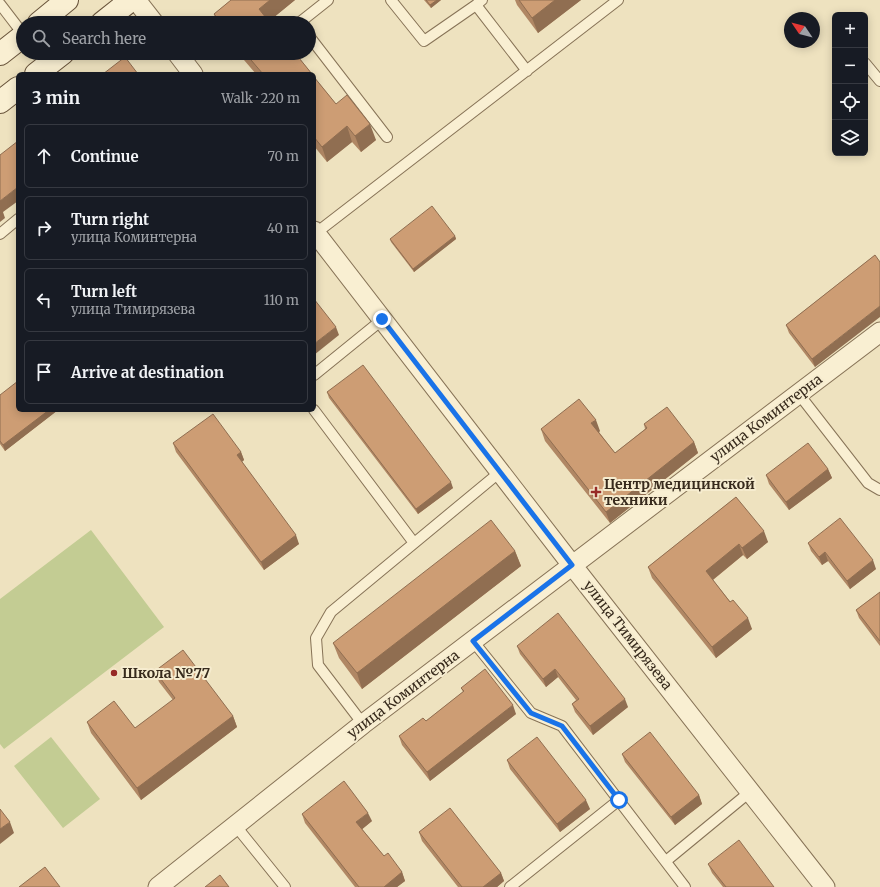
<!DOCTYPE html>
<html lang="en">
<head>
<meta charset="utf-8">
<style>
	body { margin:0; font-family:Merriweather,serif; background:#20242c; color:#f1f3f6 }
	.controls { position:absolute; right:12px; top:12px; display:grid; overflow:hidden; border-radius:6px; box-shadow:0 2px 10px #0003 }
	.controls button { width:36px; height:36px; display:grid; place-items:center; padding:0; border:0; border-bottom:1px solid #363941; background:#171b24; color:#f1f3f6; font:20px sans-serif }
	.compass { position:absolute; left:784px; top:12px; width:36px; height:36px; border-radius:50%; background:#171b24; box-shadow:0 2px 10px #0003; rotate:305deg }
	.stop { position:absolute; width:12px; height:12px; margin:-9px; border:3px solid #1a73e8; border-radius:50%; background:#fff }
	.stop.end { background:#1a73e8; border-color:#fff; box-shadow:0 1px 4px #0008 }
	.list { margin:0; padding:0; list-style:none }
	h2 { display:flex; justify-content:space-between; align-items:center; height:52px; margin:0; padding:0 16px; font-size:17px }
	h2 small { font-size:13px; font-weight:400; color:#9ea1a6 }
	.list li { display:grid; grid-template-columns:26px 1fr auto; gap:12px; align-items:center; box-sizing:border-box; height:64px; margin:0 8px 8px; padding:0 8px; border:1px solid #363941; border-radius:6px }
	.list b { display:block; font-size:15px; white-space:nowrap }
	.list p { margin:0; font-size:13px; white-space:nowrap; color:#9ea1a6 }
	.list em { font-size:13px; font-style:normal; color:#9ea1a6 }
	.icon { flex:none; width:22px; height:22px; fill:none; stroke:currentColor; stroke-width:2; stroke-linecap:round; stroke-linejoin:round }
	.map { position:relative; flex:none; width:880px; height:887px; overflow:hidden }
	.search { position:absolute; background:#171b24; box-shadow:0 2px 10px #0003; left:16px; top:16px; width:300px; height:44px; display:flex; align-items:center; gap:10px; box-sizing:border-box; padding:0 14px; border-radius:22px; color:#9ea1a6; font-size:15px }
	.panel { position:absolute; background:#171b24; box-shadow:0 2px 10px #0003; left:16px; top:72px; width:300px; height:340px; border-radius:6px }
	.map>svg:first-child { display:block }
	.green { fill:#c3cc93 }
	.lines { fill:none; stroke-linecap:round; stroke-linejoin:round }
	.lane-casing { stroke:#877357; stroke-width:12 }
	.street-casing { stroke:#877357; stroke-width:21 }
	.secondary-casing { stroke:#69543b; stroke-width:24 }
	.lane { stroke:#f9efd2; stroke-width:10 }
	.street { stroke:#f9efd2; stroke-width:19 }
	.secondary { stroke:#f9efd2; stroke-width:22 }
	.wall { fill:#b08764 }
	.shaded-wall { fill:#906e51 }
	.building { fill:#cd9d74; stroke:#906e51 }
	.route { stroke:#1a73e8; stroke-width:5 }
	.poi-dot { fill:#972a26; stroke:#f6eccf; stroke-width:1.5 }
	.labels { text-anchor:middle; stroke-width:4; stroke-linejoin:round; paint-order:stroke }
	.street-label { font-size:14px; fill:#372a1c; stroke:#f6eccf }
	.poi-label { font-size:14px; font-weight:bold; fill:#372a1c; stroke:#f6eccf; text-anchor:start }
</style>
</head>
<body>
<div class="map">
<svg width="880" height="887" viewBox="0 0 880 887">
	<rect width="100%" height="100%" fill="#eee2bf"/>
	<path class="green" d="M91,530L164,627L4,749L0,744V599Z
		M51,737L100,799L63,828L14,766Z"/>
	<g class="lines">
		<g class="lane-casing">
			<path id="lane" d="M391,0L424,41L476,5
				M482,0L476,5L527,71
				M0,4L23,34
				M299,23L328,0
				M309,36L387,137
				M865,63L880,81
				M316,233L618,0
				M0,234L18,219
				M314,375L383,319
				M798,393L868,483L880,490
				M314,410L414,543
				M473,641L531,713L562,726L685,887
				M363,724L318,665L316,638L331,612L500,472
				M235,825L285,887
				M666,861L751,791
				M510,887L619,800"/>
		</g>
		<g class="street-casing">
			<path id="street" d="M136,0L154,23
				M177,53L193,74
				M314,231L572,565L825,887
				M158,887L363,724L880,332"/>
		</g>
		<g class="secondary-casing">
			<path id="secondary" d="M39,23L67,0
				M102,23L131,0
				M0,54L23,36
				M36,74L63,53
				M0,102L18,88"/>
		</g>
		<use href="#lane" class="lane"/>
		<use href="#street" class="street"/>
		<use href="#secondary" class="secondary"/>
	</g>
	<path class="wall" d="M231,0H295L269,21L270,23H217L214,14Z
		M424,0H441L431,8Z
		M515,0H581L538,33L517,5Z
		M238,53H295L312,74H256Z
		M314,77L336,104L376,140L361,152L352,142L327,162L314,146Z
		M455,236L456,239L414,272L391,242L390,239Z
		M875,255L815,367L789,333L786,325Z
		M327,392L453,488L418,514L329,398Z
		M0,395L18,410H58L5,451L0,444Z
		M644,424L694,442L698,453L610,523L545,441L541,429L600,431L599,432L615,453L645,429Z
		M173,443L241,452L244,460L242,462L299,544L264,570L176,452Z
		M828,469L832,478L789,510L769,484L766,475Z
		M736,497L768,542L747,559L743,555L713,580L752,629L716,658L652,578L648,567Z
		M808,543L876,569L850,589L828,561L822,565L811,551Z
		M515,551L521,566L362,689L339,658L333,643Z
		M880,592V646L859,618L856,610Z
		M517,646L628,707L593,735L575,712L572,704L576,700L558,677L546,687L520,654Z
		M155,671L233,716L237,727L141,800L91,733L87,722L135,728L173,700L159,682Z
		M461,688L516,714L430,781L402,745L399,736L426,721L463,692Z
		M622,754L699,795L702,804L675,825L625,762Z
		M507,760L590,809L560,832L510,769Z
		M302,814L372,821L362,829L384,856L402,872L405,881L397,887H355L305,823Z
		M419,832L501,873L504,881L497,887H458L422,841Z
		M708,864L774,887H723L712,873Z"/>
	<path class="shaded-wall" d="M270,0H295L267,23L259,9Z
		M437,0H441L431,8L430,5Z
		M555,0H581L538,33L532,18Z
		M370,124L376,140L361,152L355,136Z
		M347,126L352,142L327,162L322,147Z
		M18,187V201L3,212L5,218L0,222V201Z
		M455,236L456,239L414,272L413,269Z
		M880,306V317L815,367L812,359Z
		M336,327L339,335L314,355V344Z
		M49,410H58L5,451L3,445Z
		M596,420L600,431L596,434L591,423Z
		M694,442L698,453L610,523L606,512Z
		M241,452L244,460L240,463L237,455Z
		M828,469L832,478L789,510L786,502Z
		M451,482L453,488L418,514L416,509Z
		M764,531L768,542L747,559L742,548Z
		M296,535L299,544L264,570L261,562Z
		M739,544L743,555L710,582L706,571Z
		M515,551L521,566L362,689L357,673Z
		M825,552L828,561L822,565L819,557Z
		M873,560L876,569L850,589L847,581Z
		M748,618L752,629L716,658L712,647Z
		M555,669L558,677L546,687L543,679Z
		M625,699L628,707L593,735L590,726Z
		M513,705L516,714L430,781L427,772Z
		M233,716L237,727L141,800L137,788Z
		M699,795L702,804L675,825L671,817Z
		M586,800L590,809L560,832L557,824Z
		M368,813L372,821L360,831L356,822Z
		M10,822L14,833L0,844V829Z
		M402,872L405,881L397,887H384Z
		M501,873L504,881L497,887H483Z"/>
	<path class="building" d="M231,0H270L259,9L270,23H221L214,14Z
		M426,0H437L430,5Z
		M519,0H555L532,18Z
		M245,53H295L312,74H263Z
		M125,57L138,74H103Z
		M314,77L336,104L347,95L370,124L355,136L347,126L322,147L314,137Z
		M18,141V187L0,201V155Z
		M432,206L455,236L413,269L390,239Z
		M875,255L880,262V306L812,359L786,325Z
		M314,299L336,327L314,344Z
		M363,365L451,482L416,509L327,392Z
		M18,381V410H49L3,445L0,441V395Z
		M579,399L596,420L591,423L615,453L647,428L644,424L667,407L694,442L606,512L541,429Z
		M213,414L241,452L237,455L296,535L261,562L173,443Z
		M808,443L828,469L786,502L766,475Z
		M736,497L764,531L742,548L739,544L706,571L730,602L733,600L748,618L712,647L648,567Z
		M840,518L873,560L847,581L825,552L819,557L808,543Z
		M491,520L515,551L357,673L333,643Z
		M880,592V641L856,610Z
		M558,613L625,699L590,726L572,704L579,699L555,669L543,679L517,646Z
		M183,650L233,716L137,788L87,722L114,701L135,728L175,698L155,671Z
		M485,669L513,705L427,772L399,736L423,718L426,721L464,691L461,688Z
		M650,732L699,795L671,817L622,754Z
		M537,737L586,800L557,824L507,760Z
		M344,781L368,813L356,822L384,856L388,853L402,872L384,887H359L302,814Z
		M450,808L501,873L483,887H462L419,832Z
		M0,809L10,822L0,829Z
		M739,840L774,887H726L708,864Z
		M45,867L60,887H19Z
		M220,875L229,887H205Z"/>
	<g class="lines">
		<path class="route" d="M382,319L572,565L473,641L531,713L562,726L619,800"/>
	</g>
	<g class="poi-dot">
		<path d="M594 486h4v4h4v4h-4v4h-4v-4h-4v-4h4z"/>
		<circle cx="114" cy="673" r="4"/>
	</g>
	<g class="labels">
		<g class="street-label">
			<text transform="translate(766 418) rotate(-37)" y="5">улица Коминтерна</text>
			<text transform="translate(628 635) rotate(52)" y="5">улица Тимирязева</text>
			<text transform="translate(403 694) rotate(-37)" y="5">улица Коминтерна</text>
		</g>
		<g class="poi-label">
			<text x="604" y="489">Центр медицинской<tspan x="604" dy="16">техники</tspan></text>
			<text x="122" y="678">Школа №77</text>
		</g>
	</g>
</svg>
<div class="controls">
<button>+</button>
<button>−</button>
<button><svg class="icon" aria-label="locate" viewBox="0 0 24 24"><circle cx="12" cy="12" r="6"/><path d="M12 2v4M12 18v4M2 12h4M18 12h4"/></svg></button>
<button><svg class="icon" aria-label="layers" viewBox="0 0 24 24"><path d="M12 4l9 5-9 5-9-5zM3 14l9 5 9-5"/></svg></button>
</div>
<svg class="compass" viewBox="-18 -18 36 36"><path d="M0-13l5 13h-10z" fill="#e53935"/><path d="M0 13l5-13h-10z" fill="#9ea1a6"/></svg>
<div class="stop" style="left:619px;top:800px"></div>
<div class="stop end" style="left:382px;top:319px"></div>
<div class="search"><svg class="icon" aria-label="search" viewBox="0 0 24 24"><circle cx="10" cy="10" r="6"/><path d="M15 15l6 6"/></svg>Search here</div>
<section class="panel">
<h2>3 min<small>Walk · 220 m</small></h2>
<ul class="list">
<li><svg class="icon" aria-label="ahead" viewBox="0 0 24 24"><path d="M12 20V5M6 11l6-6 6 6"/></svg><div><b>Continue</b></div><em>70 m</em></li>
<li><svg class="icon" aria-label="right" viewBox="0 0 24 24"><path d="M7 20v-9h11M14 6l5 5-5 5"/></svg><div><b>Turn right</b><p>улица Коминтерна</p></div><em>40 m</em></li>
<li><svg class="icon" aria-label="left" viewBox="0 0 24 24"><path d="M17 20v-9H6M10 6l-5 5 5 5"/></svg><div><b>Turn left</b><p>улица Тимирязева</p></div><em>110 m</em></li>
<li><svg class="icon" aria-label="arrive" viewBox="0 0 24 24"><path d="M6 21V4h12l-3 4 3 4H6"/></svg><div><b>Arrive at destination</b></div></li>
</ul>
</section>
</div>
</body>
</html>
